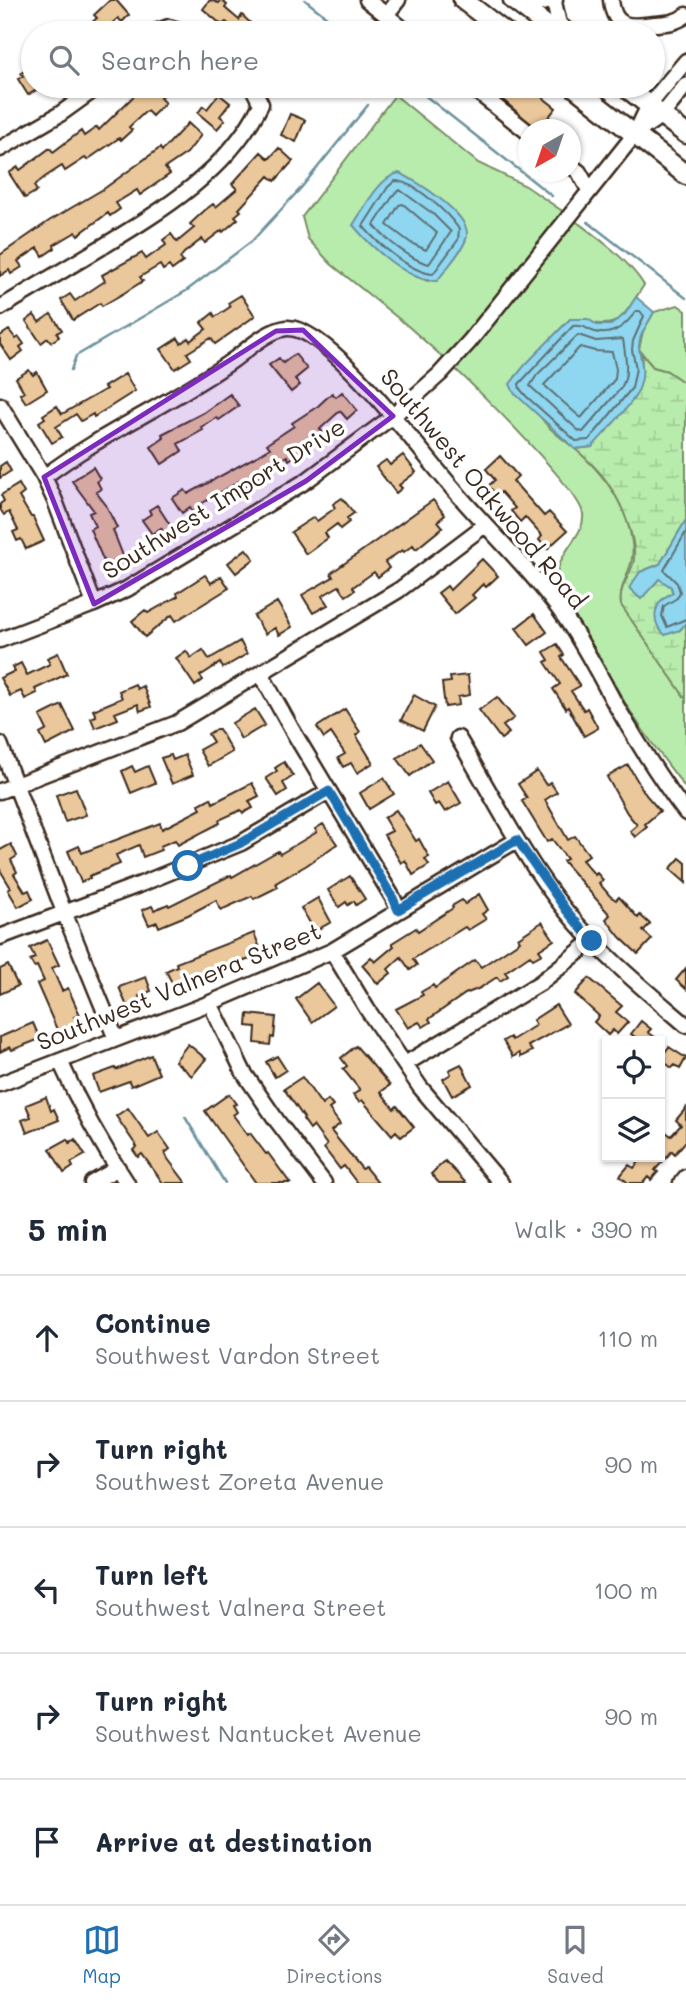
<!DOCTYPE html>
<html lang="en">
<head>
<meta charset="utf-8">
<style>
	body { margin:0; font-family:Mali,sans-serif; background:#f6f6f7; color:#1f2937 }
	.controls { position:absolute; right:21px; bottom:21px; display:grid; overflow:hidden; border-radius:0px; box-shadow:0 2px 5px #0004 }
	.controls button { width:63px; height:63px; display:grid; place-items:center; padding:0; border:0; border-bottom:2px solid #e0e1e3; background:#fff; color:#1f2937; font:35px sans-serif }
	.compass { position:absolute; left:518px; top:119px; width:63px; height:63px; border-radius:50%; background:#fff; box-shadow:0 2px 5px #0004; rotate:220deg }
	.stop { position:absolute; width:21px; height:21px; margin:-16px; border:5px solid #1f6fb2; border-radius:50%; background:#fff }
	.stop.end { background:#1f6fb2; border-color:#fff; box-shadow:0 2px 7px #0008 }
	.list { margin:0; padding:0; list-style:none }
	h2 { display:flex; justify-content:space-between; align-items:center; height:91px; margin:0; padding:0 28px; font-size:30px }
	h2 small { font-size:23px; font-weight:400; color:#747a83 }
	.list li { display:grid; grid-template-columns:46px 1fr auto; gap:21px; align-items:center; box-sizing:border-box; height:126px; padding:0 28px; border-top:2px solid #e0e1e3 }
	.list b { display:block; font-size:26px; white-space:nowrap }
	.list p { margin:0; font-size:23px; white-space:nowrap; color:#747a83 }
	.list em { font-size:23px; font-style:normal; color:#747a83 }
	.icon { flex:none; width:38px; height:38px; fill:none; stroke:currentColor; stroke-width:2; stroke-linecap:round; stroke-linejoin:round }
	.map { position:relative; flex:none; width:686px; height:1183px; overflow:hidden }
	.search { position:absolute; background:#fff; box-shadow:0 2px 5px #0004; left:21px; right:21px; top:21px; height:77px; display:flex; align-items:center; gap:18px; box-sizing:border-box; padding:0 24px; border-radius:38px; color:#747a83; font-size:26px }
	.sheet { height:721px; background:#fff }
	nav { display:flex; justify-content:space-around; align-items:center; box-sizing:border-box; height:98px; border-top:2px solid #e0e1e3; background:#fff; font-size:19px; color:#747a83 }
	nav a { display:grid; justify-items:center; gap:4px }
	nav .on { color:#1f6fb2 }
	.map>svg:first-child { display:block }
	.grass { fill:#b8ecad; stroke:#7a8b66; stroke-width:2; fill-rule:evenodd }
	.wetland { fill:url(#wetland-marsh); stroke:#7a8b66; stroke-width:2 }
	.water { fill:#8fd7f1; stroke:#6d929d; stroke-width:2 }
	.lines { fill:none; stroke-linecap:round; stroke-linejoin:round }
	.shore { stroke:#5d6f72; stroke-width:2 }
	.stream { stroke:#6d929d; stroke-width:2.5 }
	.building { fill:#ebc79c; stroke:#3b2a1e; stroke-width:2 }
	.minor-casing { stroke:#3b2a1e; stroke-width:19 }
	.major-casing { stroke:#3b2a1e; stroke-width:23 }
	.minor { stroke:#fff; stroke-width:14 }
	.major { stroke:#fff; stroke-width:18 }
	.route { stroke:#1f6fb2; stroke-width:9 }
	.marked { fill:#7b2cbf; fill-opacity:0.2; stroke:#7b2cbf; stroke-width:5; stroke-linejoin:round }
	.labels { text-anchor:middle; stroke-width:7; stroke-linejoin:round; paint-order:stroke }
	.street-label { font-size:24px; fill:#3b2a1e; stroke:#fff }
</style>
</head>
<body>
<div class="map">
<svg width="686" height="1183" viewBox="0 0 686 1183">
	<defs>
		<pattern id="wetland-marsh" width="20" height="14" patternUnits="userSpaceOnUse" patternTransform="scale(1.75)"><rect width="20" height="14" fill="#b8ecad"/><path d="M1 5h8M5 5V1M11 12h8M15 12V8" fill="none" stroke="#9fcb94"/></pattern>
	</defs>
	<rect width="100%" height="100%" fill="#fff"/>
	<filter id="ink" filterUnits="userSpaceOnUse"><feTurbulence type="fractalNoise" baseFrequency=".0143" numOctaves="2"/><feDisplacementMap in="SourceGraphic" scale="14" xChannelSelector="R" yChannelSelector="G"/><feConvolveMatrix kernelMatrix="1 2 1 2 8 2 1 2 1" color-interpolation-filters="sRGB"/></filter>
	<g filter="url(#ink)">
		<path class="grass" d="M395,95L478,163L526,186L565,213L446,360L409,327L331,264L308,239L302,217ZM442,201C451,208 461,216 465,227C472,243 439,270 428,281L415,276L396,264Z
			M573,219C598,238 627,258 644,285C618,325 619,330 570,319L515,377C525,392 534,409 545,423C554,434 567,442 578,451C604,475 628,506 632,543C636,571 618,580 621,605L686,699V789C669,766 652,744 636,720C621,698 609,674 595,652C582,633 566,614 559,593C547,555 586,540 583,514C581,492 475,386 453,367Z
			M678,305L686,311V384L667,371L653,367L639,349L643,331L654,312Z"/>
		<path class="wetland" d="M642,354L653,367L667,371L686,384V520L660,564L640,572L641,598L660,578L671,587L680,630L686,623V699L621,605C619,586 628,580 633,564C639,543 621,502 609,485C601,472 587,459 575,449L592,447L634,398C643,384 641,369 642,354Z"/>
		<path class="water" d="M399,173C416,180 469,214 467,235C467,246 444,271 437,281C407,281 371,247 353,225C364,209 379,177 399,173Z
			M636,297L654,312C649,323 638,335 639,348C641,360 645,372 640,386C635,403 604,433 592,447L575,449L514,393L510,384L525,365L570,319H588L597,325H611L625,314Z
			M686,520V623L680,630L665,635C649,621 654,600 673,593L671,587L659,579L641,599L629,588L640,572L660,564Z"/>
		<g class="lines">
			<path class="shore" d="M395,181C414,181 448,213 459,229L458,240L433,274C410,272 377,243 363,226L388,187Z
				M400,190L432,213L451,232L429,264C411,260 386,240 374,225L395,193Z
				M403,204L437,233L426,250L411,243L387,225L399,205Z
				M636,311H640L644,316L633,341L632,350L636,368L632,388L589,440L576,441L527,397L520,389L519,384L573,326C586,325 585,329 595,332C613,337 627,324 636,311Z
				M578,335L596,341L623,339C625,354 630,374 621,388L583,432L579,431L530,386L537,375Z
				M580,347L595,351L612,352L616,369L615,379L581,418L544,385Z
				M686,532L664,570L677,583L680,592L677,598L664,606L662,616L667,627L686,619"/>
			<path class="stream" d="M305,0L347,33
				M413,86L552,196
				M588,222L686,298
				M71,370L76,356L186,291L252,241L301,188L368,105
				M185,1117L225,1183"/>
		</g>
		<path class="building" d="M110,0H116L129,15L122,22L118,18L101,33H80L97,18L94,15Z
			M210,0L219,3L221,0L227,5L225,8L239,20L242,15L261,33H240L226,22L222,25L203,9Z
			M33,66V86H43L28,95L18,79L23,76L21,73Z
			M144,86H170L160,98L165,103L152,116L147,111L144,113L129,127L132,130L121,140L119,138L87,160L85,158L65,171L62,166L45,177L34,186L37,191L25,198L9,173L18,167L20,170L50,148L53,152L81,131L84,136L97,127L99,130Z
			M504,86H528L556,108L538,130L497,95Z
			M219,94L230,103L220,116L225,120L217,129L198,113L203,106L207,109Z
			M290,114L305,120L296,142L281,135Z
			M188,123L201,135L187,153L165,168L170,174L140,195L137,190L116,203L120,209L110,216L108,213L78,235L76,232L54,245L55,248L43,256L38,248L18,261L22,267L11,274L9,270L0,276V255L49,221L105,188L160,148L162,151Z
			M279,148L293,161L275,181L269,176L239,209L241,211L235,216L238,219L223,232L222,230L205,243L202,239L184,253L180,258L183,262L172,270L169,266L163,270L160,265L140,277L143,281L124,293L102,306L100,303L73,320L61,300L70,294L75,301L105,281L102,275L142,253L146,259L166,245L163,240L171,234L177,242L194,228L190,224L205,210L213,204L216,207L237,189L232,184L261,152L269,159Z
			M241,295L255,316L215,344L211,338L187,353L191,359L175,369L161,349L178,338L181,343L188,338L190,341L206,329L201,323L213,313L215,317L230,307L228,303Z
			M51,314L62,330L57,333L59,337L51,342L48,338L41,343L26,321L34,315L39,322Z
			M9,330L16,339L19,337L24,344L20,347L23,351L11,360L0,344V336Z
			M295,354L307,369L295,379L300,385L291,392L269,365L279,358L283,363Z
			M29,370L33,375L37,372L47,390L26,403L20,394L24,392L16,378Z
			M125,374L135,391L94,417L93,414L81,421L76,414L56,427L62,437L52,443L39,422L45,418L43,415L57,406L62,414L106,389L104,387Z
			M342,392L357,410L347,419L340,411L320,429L325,435L289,460L287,456L265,470L267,473L245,486L241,480L201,504L205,510L195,516L190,507L182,513L172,498L185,490L188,494L257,456L270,448L267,444L294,426L292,423L318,406L332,393L336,397Z
			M230,394L239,406L219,420L217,418L201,427L203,430L178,444L182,451L162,464L151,447L164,438L162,434L203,413Z
			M403,455L416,472L399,485L402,488L396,493L376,467L386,460L390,465Z
			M500,456L518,476L513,481L544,516L549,512L567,531L547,549L539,540L542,536L525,517L520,522L511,511L515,508L501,492L497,495L488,486L495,480L486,469Z
			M6,462L11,471L0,478V466Z
			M93,467L100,479L97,481L101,489L96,492L106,505L117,528L113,530L125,561L107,569L90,529L95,526L89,513L94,511L72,481Z
			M19,484L24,493L19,497L31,517H33L44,541L26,549L21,539L17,541L13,532L18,530L9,512L4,515L0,509V504L4,501L1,495Z
			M342,498L354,513L347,518L349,522L340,529L337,524L325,533L328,538L306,554L291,532L314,517L317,521L335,508L333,504Z
			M433,500L445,515L438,521L443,527L416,549L413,545L404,552L402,550L385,562L389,568L378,577L374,572L353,587L355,590L346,596L339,586L322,596L328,605L313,613L302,595L333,577L331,573Z
			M157,505L172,528L164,533L161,528L152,534L142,520L151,514L149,510Z
			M246,549L254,559L236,573L228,563Z
			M482,559L498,576L486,587L483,584L472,595L475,598L455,614L438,593L447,586L450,590Z
			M205,575L211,583L221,576L229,588L176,621L172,615L145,637L132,621L145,610L148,613L178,596L177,593Z
			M277,602L292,627L279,635L275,628L265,634L254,616Z
			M534,614L547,632L529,645L516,628Z
			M240,641L247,654L223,668L220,663L200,676L203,680L195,686L176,658L186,651L191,658L203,650L209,659Z
			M557,644L564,655L561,657L580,686L571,691L584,710L587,708L598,728L584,736L568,707L566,709L553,689L560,684L545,662L549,660L544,652Z
			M58,653L67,674L35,689L37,693L25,699L21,691L10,696L0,678L15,671L13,667L21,663L27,675L50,664L47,658Z
			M468,675L470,695L458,697L459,705L445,707L442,683L451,682L450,677Z
			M135,684L137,689L143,686L151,707L140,711L138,704L115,713L118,719L95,728L91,718L96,716L93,710L122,698L119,691Z
			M414,695L435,707L423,731L401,720Z
			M497,697L514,718L503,726L509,733L501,739L479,710Z
			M62,705L75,731L46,746L40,734L47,730L40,716Z
			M255,709L265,725L241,739L232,723Z
			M345,709L360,732L356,735L373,763L357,773L351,763L343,767L338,758L345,754L331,733L324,738L317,727Z
			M216,729H219L232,752L208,766L199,750L213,742L208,734Z
			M420,743L432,760L410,776L397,758Z
			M171,755L173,760L185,755L193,775L172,784L161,758Z
			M284,762L293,776L283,783L287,790L278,796L266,778L277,771L275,768Z
			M628,765L646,795L660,811L645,824L647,827L635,837L630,831L637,825L627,813L607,777Z
			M132,766L135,772L148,766L155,783L131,793L122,771Z
			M537,771L546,785L550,782L557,792L545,800L568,840L575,836L589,855L582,860L595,875L597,873L603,880L599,883L610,896L616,900L619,897L638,918L640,915L650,924L643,931L652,939L638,954L620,937L606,919L610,915L563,861L567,859L552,839L547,842L522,801L527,798L518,784Z
			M384,778L394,794L369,809L360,793Z
			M448,781L461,803L445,812L439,803L435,805L428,793Z
			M252,783L259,796L249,801L253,808L243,813L241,810L219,820L220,823L178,845L175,840L160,846L161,850L143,857L139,845L116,855L120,864L89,876L90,878L81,882L68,851L79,846L82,853L160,823L162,829L201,809L199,804L211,798L213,803Z
			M76,788L86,815L65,822L56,795Z
			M396,810L416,841L419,839L429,857L425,859L429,865L413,875L405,860L401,863L384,835L392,831L384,818Z
			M323,824L337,844L307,865L276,883L278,887L254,899L252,896L221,910L216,900L188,915L159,927L157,922L149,925L142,910L152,906L154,910L168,904L169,906L231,875L232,877L278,851L280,854L317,832L315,829Z
			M11,844L17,856L11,860L17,872L14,874L25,892L29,890L33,899L18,907L8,890L11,888L0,870V850Z
			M680,858L686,863V883L670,869Z
			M350,876L365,899L356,905L354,901L348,905L346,902L339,907L328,890Z
			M479,894L488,910L482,914L486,919L468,930L465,927L413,959L417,965L410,970L401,957L388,969L391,973L378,984L362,965L371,957L375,962L394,946L392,943L416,928L418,931L453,908L452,906L462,900L465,904Z
			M318,898L331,922L315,931L301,908Z
			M542,922L554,940L539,950L542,954L533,959L530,955L505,972L508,976L500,981L497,977L480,988L465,994L429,1019L431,1022L423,1027L419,1022L408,1028L396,1009L423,995L421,992L433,985L435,988L475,960L481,967L520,941L518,938Z
			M254,933L260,948L248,953L250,959L197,977L198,981L188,986L185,981L174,987L166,971L177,966L176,963Z
			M47,940L59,965L52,968L62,991L68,988L80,1015L74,1017L81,1032L62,1041L37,984L44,981L37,966L34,967L30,960L35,958L30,948Z
			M8,965L18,986L0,994V969Z
			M686,968V989L676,980Z
			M146,977L151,991L139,996L142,1004L128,1009L119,987Z
			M589,978L622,1006L616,1012L628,1022L617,1034L613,1030L608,1035L594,1022L599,1016L575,994Z
			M317,983L334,1006L312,1022L296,999Z
			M556,1005L568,1024L528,1046L532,1051L521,1057L519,1053L513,1057L503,1041L510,1037L512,1040L536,1025L533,1020Z
			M248,1014L276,1017L274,1038L271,1037L270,1045L255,1043L256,1027L247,1026Z
			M641,1021L651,1029L648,1032L660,1041H632L635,1037L631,1034Z
			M33,1023L40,1039L12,1050L10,1047L0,1052V1037Z
			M188,1044L206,1059L192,1076L175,1061Z
			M356,1046L390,1085L381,1092L394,1109L397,1106L414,1127L401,1137L396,1131L392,1135L362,1100L359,1102L353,1095L360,1090L343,1069L347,1066L341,1058Z
			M669,1047L686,1058L680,1069L675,1065L672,1068L664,1062L666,1058L662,1055Z
			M151,1055L159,1074L131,1086L129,1081L99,1092L93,1076L115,1068L116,1070Z
			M277,1056L286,1070L275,1077L266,1062Z
			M461,1064L472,1085L452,1096L443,1079L451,1074L449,1070Z
			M302,1077L322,1105L328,1100L333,1106L329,1109L340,1124L331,1131L362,1169L365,1167L378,1183H357L344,1166L340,1169L324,1148L327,1145L313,1126L310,1129L303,1119L304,1118L284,1089Z
			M229,1094L236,1104L233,1105L237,1112L233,1115L248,1135L250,1133L266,1154L268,1153L290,1183H256L224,1138L205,1111Z
			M46,1097L51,1111L54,1109L59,1120L27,1133L22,1120L31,1117L26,1105Z
			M128,1108L149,1138L158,1132L170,1149L165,1153L168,1159L186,1183H163L142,1154L138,1157L133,1150L137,1147L116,1116Z
			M686,1108V1141L675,1154L672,1151L655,1170L658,1172L651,1180L648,1177L643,1183H628L620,1176L629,1165L634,1168L643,1157H660V1138L666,1132L671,1136L681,1125L676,1120Z
			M68,1139L70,1143L75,1139L85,1155L71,1163L73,1167L64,1173L50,1149Z
			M445,1161L466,1183H439L431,1174Z"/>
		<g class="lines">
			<g class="minor-casing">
				<path id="minor" d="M367,0L386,15L398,0
					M611,0C614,30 631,27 655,24C666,23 677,23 686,15
					M516,2L542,3L555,0
					M554,2L559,24L570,33
					M386,15L408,33
					M153,33L169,27L189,33
					M470,86L528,132
					M636,133L662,115L686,85
					M0,149L60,114L99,86
					M570,165L579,172L589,190
					M0,308C34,288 68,267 102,247C163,210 229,170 261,104L252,86
					M0,405L44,477L55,501L94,604
					M44,477C103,432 173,403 233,360C248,349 268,330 287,328C329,325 426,459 455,491C492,534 534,573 566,619C584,645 599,674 614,702C636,740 659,778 686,813
					M0,640L94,604L127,589L306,481L393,416L440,374L470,341L635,134L649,105L686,61
					M261,674L291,728L393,898L398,910
					M458,738C493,796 523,858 566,911C601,954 644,989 686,1025
					M0,744L64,912L116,1039
					M0,791L177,723L399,590L485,525
					M0,937L141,884L241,843L329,791
					M332,951L367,1009L420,1087L501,1183
					M210,1003L244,1073L277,1121L324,1183
					M60,1061C79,1104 101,1144 127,1183
					M405,1064L540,983L592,941
					M0,1084L210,1003L332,951L517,840
					M92,1183L118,1168
					M681,1183L686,1177"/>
			</g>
			<g class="major-casing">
				<path id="major" d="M463,0L506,33
					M513,0L556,33
					M573,86L686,175
					M624,86L686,134"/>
			</g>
			<use href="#minor" class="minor"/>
			<use href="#major" class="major"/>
		</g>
	</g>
	<g class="lines" filter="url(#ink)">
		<path class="route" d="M188,866L241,843L329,791L393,898L398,910L517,840L566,910L592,941"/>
	</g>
	<path class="marked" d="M303,330L393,416L306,481L94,604L44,477L276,331Z"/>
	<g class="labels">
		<g class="street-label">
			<text transform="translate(483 489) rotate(50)" y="8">Southwest Oakwood Road</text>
			<text transform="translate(224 499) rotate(-32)" y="8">Southwest Import Drive</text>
			<text transform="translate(179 987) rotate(-22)" y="8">Southwest Valnera Street</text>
		</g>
	</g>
</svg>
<div class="controls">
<button><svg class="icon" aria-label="locate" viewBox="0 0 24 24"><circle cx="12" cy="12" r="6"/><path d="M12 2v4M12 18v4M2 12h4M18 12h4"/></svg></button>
<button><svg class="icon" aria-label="layers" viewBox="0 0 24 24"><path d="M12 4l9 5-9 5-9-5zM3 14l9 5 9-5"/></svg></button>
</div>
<svg class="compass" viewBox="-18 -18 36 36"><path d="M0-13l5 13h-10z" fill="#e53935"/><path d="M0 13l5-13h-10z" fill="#747a83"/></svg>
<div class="stop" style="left:188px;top:866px"></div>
<div class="stop end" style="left:592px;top:941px"></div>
<div class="search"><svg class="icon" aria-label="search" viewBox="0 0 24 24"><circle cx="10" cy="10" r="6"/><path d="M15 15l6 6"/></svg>Search here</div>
</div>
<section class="sheet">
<h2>5 min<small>Walk · 390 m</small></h2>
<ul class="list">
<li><svg class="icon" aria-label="ahead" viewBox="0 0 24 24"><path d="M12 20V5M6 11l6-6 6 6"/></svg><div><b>Continue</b><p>Southwest Vardon Street</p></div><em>110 m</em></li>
<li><svg class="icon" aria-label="right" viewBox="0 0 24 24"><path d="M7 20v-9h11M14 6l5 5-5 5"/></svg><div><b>Turn right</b><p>Southwest Zoreta Avenue</p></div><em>90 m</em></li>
<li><svg class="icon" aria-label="left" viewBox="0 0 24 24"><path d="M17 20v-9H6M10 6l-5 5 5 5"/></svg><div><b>Turn left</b><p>Southwest Valnera Street</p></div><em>100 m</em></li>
<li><svg class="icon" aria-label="right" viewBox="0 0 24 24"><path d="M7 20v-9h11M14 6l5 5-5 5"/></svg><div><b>Turn right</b><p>Southwest Nantucket Avenue</p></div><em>90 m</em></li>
<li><svg class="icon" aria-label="arrive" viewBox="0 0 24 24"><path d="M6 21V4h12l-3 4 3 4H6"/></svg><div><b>Arrive at destination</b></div></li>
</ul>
</section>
<nav>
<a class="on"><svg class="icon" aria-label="map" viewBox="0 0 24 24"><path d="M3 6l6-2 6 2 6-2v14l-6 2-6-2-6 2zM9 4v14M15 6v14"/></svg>Map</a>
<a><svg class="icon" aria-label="directions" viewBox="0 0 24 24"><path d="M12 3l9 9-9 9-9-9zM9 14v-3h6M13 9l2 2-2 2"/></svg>Directions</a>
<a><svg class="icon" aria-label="saved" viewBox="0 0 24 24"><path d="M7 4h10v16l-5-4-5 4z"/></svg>Saved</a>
</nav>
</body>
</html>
